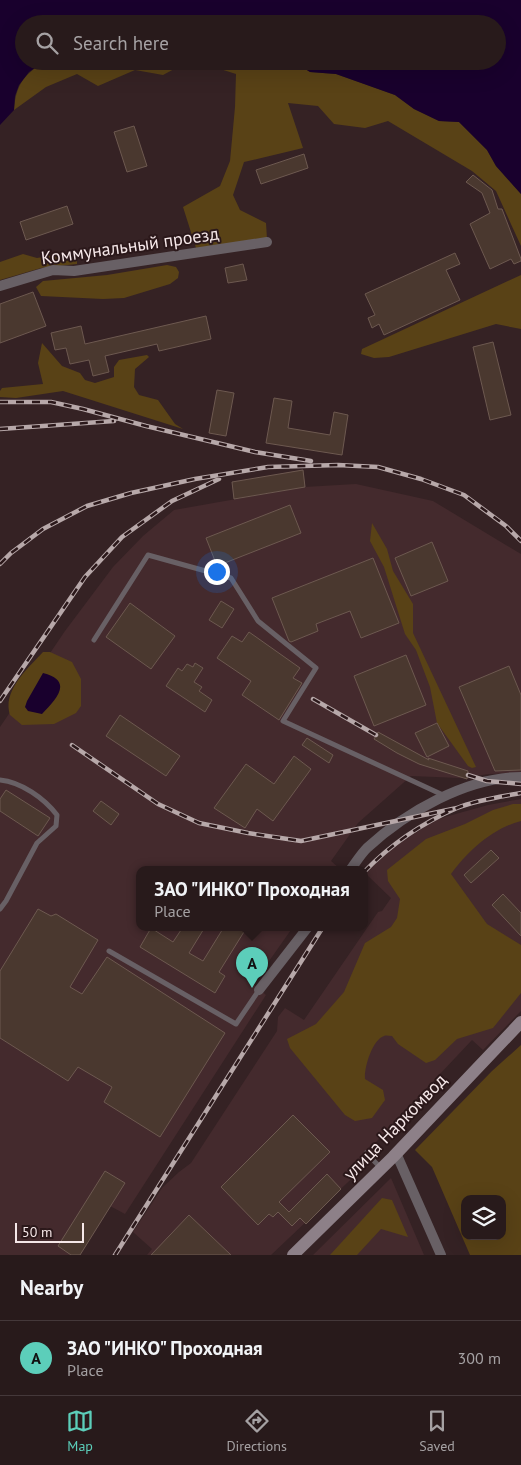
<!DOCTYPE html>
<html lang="en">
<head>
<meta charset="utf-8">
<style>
	body { margin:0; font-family:"PT Sans",sans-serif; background:#302324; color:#f1f3f6 }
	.controls { position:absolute; right:15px; bottom:15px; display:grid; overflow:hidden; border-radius:10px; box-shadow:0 5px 20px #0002 }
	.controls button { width:45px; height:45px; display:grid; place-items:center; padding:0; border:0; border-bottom:1px solid #44383a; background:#281a1b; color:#f1f3f6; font:25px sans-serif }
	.scale { position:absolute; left:15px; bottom:12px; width:69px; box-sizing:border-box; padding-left:5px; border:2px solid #f5e7e8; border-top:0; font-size:14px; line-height:18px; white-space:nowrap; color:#f5e7e8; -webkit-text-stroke:4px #2b181a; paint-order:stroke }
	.you { position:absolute; left:216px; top:571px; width:18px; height:18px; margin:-12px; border:4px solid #fff; border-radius:50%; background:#1a73e8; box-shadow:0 0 0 8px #1a73e833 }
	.badge { display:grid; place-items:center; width:32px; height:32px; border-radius:50%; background:#5cceba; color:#111; font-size:16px; font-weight:700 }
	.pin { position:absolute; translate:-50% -41px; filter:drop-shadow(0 1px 2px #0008) }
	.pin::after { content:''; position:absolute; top:26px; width:18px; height:15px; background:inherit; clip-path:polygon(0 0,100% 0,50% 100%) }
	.popup { position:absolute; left:136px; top:866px; width:232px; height:65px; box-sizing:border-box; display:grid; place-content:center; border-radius:10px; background:#281a1b; filter:drop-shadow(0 1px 4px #0005); font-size:16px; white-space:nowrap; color:#a5a1a3 }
	.popup b { font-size:19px; color:#f1f3f6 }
	.popup::after { content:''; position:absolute; left:50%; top:100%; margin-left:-10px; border:10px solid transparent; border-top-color:#281a1b }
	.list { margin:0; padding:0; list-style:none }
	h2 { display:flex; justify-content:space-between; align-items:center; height:65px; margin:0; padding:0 20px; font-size:21px }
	h2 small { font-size:16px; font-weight:400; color:#a5a1a3 }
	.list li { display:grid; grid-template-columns:32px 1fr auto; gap:15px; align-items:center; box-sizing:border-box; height:75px; padding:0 20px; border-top:1px solid #44383a }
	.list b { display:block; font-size:19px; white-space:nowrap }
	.list p { margin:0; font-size:16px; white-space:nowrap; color:#a5a1a3 }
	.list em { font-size:16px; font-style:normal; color:#a5a1a3 }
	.icon { flex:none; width:28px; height:28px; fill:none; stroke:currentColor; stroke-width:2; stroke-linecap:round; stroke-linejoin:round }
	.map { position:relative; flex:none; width:521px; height:1255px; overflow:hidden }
	.search { position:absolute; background:#281a1b; box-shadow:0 5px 20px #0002; left:15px; right:15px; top:15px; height:55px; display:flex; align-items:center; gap:12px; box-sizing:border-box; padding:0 18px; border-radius:28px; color:#a5a1a3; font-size:19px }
	.sheet { height:140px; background:#281a1b }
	nav { display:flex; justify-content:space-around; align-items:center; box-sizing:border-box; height:70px; border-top:1px solid #44383a; background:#281a1b; font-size:14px; color:#a5a1a3 }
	nav a { display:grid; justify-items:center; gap:2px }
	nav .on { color:#5cceba }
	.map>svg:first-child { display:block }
	.built { fill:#442a2d }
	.green { fill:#594216; fill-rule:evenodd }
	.water { fill:#19002d }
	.building { fill:#4a382f; stroke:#6d5950 }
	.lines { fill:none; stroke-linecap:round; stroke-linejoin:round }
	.lane { stroke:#686065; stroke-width:5 }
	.street { stroke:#686065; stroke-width:10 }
	.secondary { stroke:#8d8088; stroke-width:12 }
	.rail-casing { stroke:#b7a8a9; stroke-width:4.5 }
	.rail { stroke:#2b181a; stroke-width:2.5; stroke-dasharray:8; stroke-linecap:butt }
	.labels { text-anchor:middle; stroke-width:4; stroke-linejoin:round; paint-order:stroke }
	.street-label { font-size:18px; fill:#f5e7e8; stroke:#2b181a }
</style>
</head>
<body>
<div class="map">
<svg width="521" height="1255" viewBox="0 0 521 1255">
	<rect width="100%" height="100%" fill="#352224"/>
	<path class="built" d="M356,484L433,501L521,554V773L489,774L460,778L411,776L358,823L331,861L340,869H140V927H293L253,984L266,995L125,1214L110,1206L80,1255H0V727L65,631L113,567L143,536L174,510L305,487Z
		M521,799V1011L483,1050L472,1040L360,1159L366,1165L271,1255H147L152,1249L133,1232L162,1188L179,1172L191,1163L277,1031L278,1017L285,1008L304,1020L378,912L382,911L391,898L365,873L395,846L434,821L445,817L488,805Z
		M391,1178L424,1255H313Z"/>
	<path class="green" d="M45,61H189L163,75L135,70L98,86L77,74L46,87L14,110C16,84 24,75 45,61Z
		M195,61H293L310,72L336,74L395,95L414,109L439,121L459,122L487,150L496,166L521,194V246L496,191L472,171L388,121L365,128L334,124L318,106L288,103L303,148L244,162L233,195L240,210L266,223L267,239L196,248L183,207L220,186L230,161L235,107L236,74Z
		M77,251V264L41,268L0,280V262L23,254L37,258Z
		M167,265L176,267L179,272L178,278L170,284L124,298L103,299L41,296L36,287L43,281L107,275Z
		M521,275V329L496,324L389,357L374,358L361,354L362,349Z
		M42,343L62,366L80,373L85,380L95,383L114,377V367L119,360L147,355L149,357L135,369L134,387L139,395L158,400L175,424L183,429L63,391L16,398L0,397V391L2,388L43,384L38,363Z
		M372,523L387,549L393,571L413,604V633L476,767L472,768L468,766L437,723L430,687L416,650L405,634L384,567L370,541Z
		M43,652H50L72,662L81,679V706L76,713L54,724L22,725L10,715C2,691 28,668 43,652Z
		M513,804H521V821C493,828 468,851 451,874L487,924L521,945V993L493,1028L457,1039L435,1060L426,1063L398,1044L392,1036C389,1036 386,1035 384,1036C372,1040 364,1068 365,1079L383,1090L385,1100L372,1118L355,1121L345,1115L290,1048L287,1039L316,1024L344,992L365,943L391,927L397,918L400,899L388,881L387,870L426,839L465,824L493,810Z
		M521,1045V1255H470L432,1167L415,1150L492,1071ZM465,1199H502V1236H465Z
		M382,1198L392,1200L408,1237L381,1229L357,1255H330Z"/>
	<path class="water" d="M0,0H521V194L496,166L487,150L459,122L439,121L414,109L395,95L336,74L310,72L293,61H497V24H24V61H45L29,72L19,85L15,96L14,110L0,125Z
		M43,673C75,681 55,700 42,714L28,711L25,707L27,701Z"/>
	<path class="building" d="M134,126L147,166L127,172L114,132Z
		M304,154L308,168L261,184L256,170Z
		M473,175L492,190L498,209H502L521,259V261L514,264L511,259L490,269L470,224L490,213L482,193L466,182Z
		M67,206L73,224L26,240L20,222Z
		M455,253L460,264L446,270L460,300L384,335L379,324L372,328L368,318L375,315L365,294Z
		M243,264L247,280L228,283L225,268Z
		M33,292L46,326L0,343V304Z
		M206,316L211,339L159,351L157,344L105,356L109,372L93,376L89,360L70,364L66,348L55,350L51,333L81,326L85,344Z
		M493,342L511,415L490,420L473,347Z
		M217,390L234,393L226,436L209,433Z
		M274,398L292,401L288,428L330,435L334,412L348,415L342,455L266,443Z
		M303,470L305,487L234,499L232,482Z
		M290,505L301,533L217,566L206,538Z
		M432,542L448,581L411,596L395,558Z
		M373,558L399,623L361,638L350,611L316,624L318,631L291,642L289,641L272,598Z
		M221,601L234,609L222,628L209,620Z
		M130,603L175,636L151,669L106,637Z
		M249,632L300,668L293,678L302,683L279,720L242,695L251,681L217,658L232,636L242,642Z
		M406,655L426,705L374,726L354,676Z
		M195,663L203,668L194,682L202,687L199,691L212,700L205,712L166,686L178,668L182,671L187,664L193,667Z
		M509,666L521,695V770L495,771L459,687Z
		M120,715L180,756L166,776L106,736Z
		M437,723L449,746L427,757L415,733Z
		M378,732L429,760L428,758L468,771L467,779L419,764L397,753L374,739Z
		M307,738L333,755L329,763L302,745Z
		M294,756L311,769L273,821L257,809L245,828L214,808L246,764L274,784Z
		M6,790L50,818L38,836L0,811V799Z
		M101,801L119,814L111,825L93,811Z
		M491,850L499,858L471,883L464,875Z
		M503,894L521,913V936L492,905Z
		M38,909L51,916L56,914L98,940L70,987L82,994L107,957L225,1033L160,1137L104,1102L112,1087L78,1067L68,1081L0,1038V971Z
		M183,927H205L189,953L203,961L224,927H247L219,972L225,976L215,993L140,947L151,928L173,942Z
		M293,1115L330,1152L279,1202L289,1212L327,1174L341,1189L306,1224L300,1218L292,1226L278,1212L273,1217L269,1214L258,1225L221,1187Z
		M105,1171L125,1183L80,1255H71L58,1246Z
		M189,1215L231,1255H151Z"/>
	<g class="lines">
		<path class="lane" d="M94,640L148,555L231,578L258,621L316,668L283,721L443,795
			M0,780C21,782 44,798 57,815L56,826L37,843L6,901L0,909
			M109,951L236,1024L259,990
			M366,1153L381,1168"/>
		<path class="street" d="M0,286L53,270L74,271L267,242
			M351,869C356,862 361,854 367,848C406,812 467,777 521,777
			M259,990L308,927
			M396,1153L441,1255"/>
		<path class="secondary" d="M293,1255L393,1157L521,1022"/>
		<g class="rail-casing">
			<path id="rail" d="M0,402H51L83,409L146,426L255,452L311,461
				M0,429L114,421
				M0,564L11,553L43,529L87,506L131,493L195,479L268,467L338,465L378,467L421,479L464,495L506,526L521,541
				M313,699L376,735
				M0,701L85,577L122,537L172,501L219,479
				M72,745L158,804L199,823L248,833L301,841L457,808
				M468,775L487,781L521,784
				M364,872C390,845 422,823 457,808C477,800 500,797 521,793
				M115,1255L323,927"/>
		</g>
		<use href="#rail" class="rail"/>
	</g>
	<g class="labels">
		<g class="street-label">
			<text transform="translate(130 246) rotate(-8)" y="6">Коммунальный проезд</text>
			<text transform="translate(395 1127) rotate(-46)" y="6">улица Наркомвод</text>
		</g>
	</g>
</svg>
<div class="controls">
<button><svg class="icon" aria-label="layers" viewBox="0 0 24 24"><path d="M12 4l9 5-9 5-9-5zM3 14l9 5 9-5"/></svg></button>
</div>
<div class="scale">50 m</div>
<div class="you"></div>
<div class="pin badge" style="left:252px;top:988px">A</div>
<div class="popup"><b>ЗАО &quot;ИНКО&quot; Проходная</b>Place</div>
<div class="search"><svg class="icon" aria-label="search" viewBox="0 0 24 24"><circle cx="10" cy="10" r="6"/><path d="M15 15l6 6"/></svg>Search here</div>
</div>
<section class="sheet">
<h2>Nearby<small></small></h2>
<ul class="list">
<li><span class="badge">A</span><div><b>ЗАО &quot;ИНКО&quot; Проходная</b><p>Place</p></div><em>300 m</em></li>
</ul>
</section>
<nav>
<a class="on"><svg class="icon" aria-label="map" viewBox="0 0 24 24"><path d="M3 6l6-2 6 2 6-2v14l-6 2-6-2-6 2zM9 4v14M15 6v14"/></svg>Map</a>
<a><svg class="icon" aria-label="directions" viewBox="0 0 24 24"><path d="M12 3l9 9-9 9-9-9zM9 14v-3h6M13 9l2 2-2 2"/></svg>Directions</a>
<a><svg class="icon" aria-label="saved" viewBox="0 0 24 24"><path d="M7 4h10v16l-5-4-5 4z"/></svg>Saved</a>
</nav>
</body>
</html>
